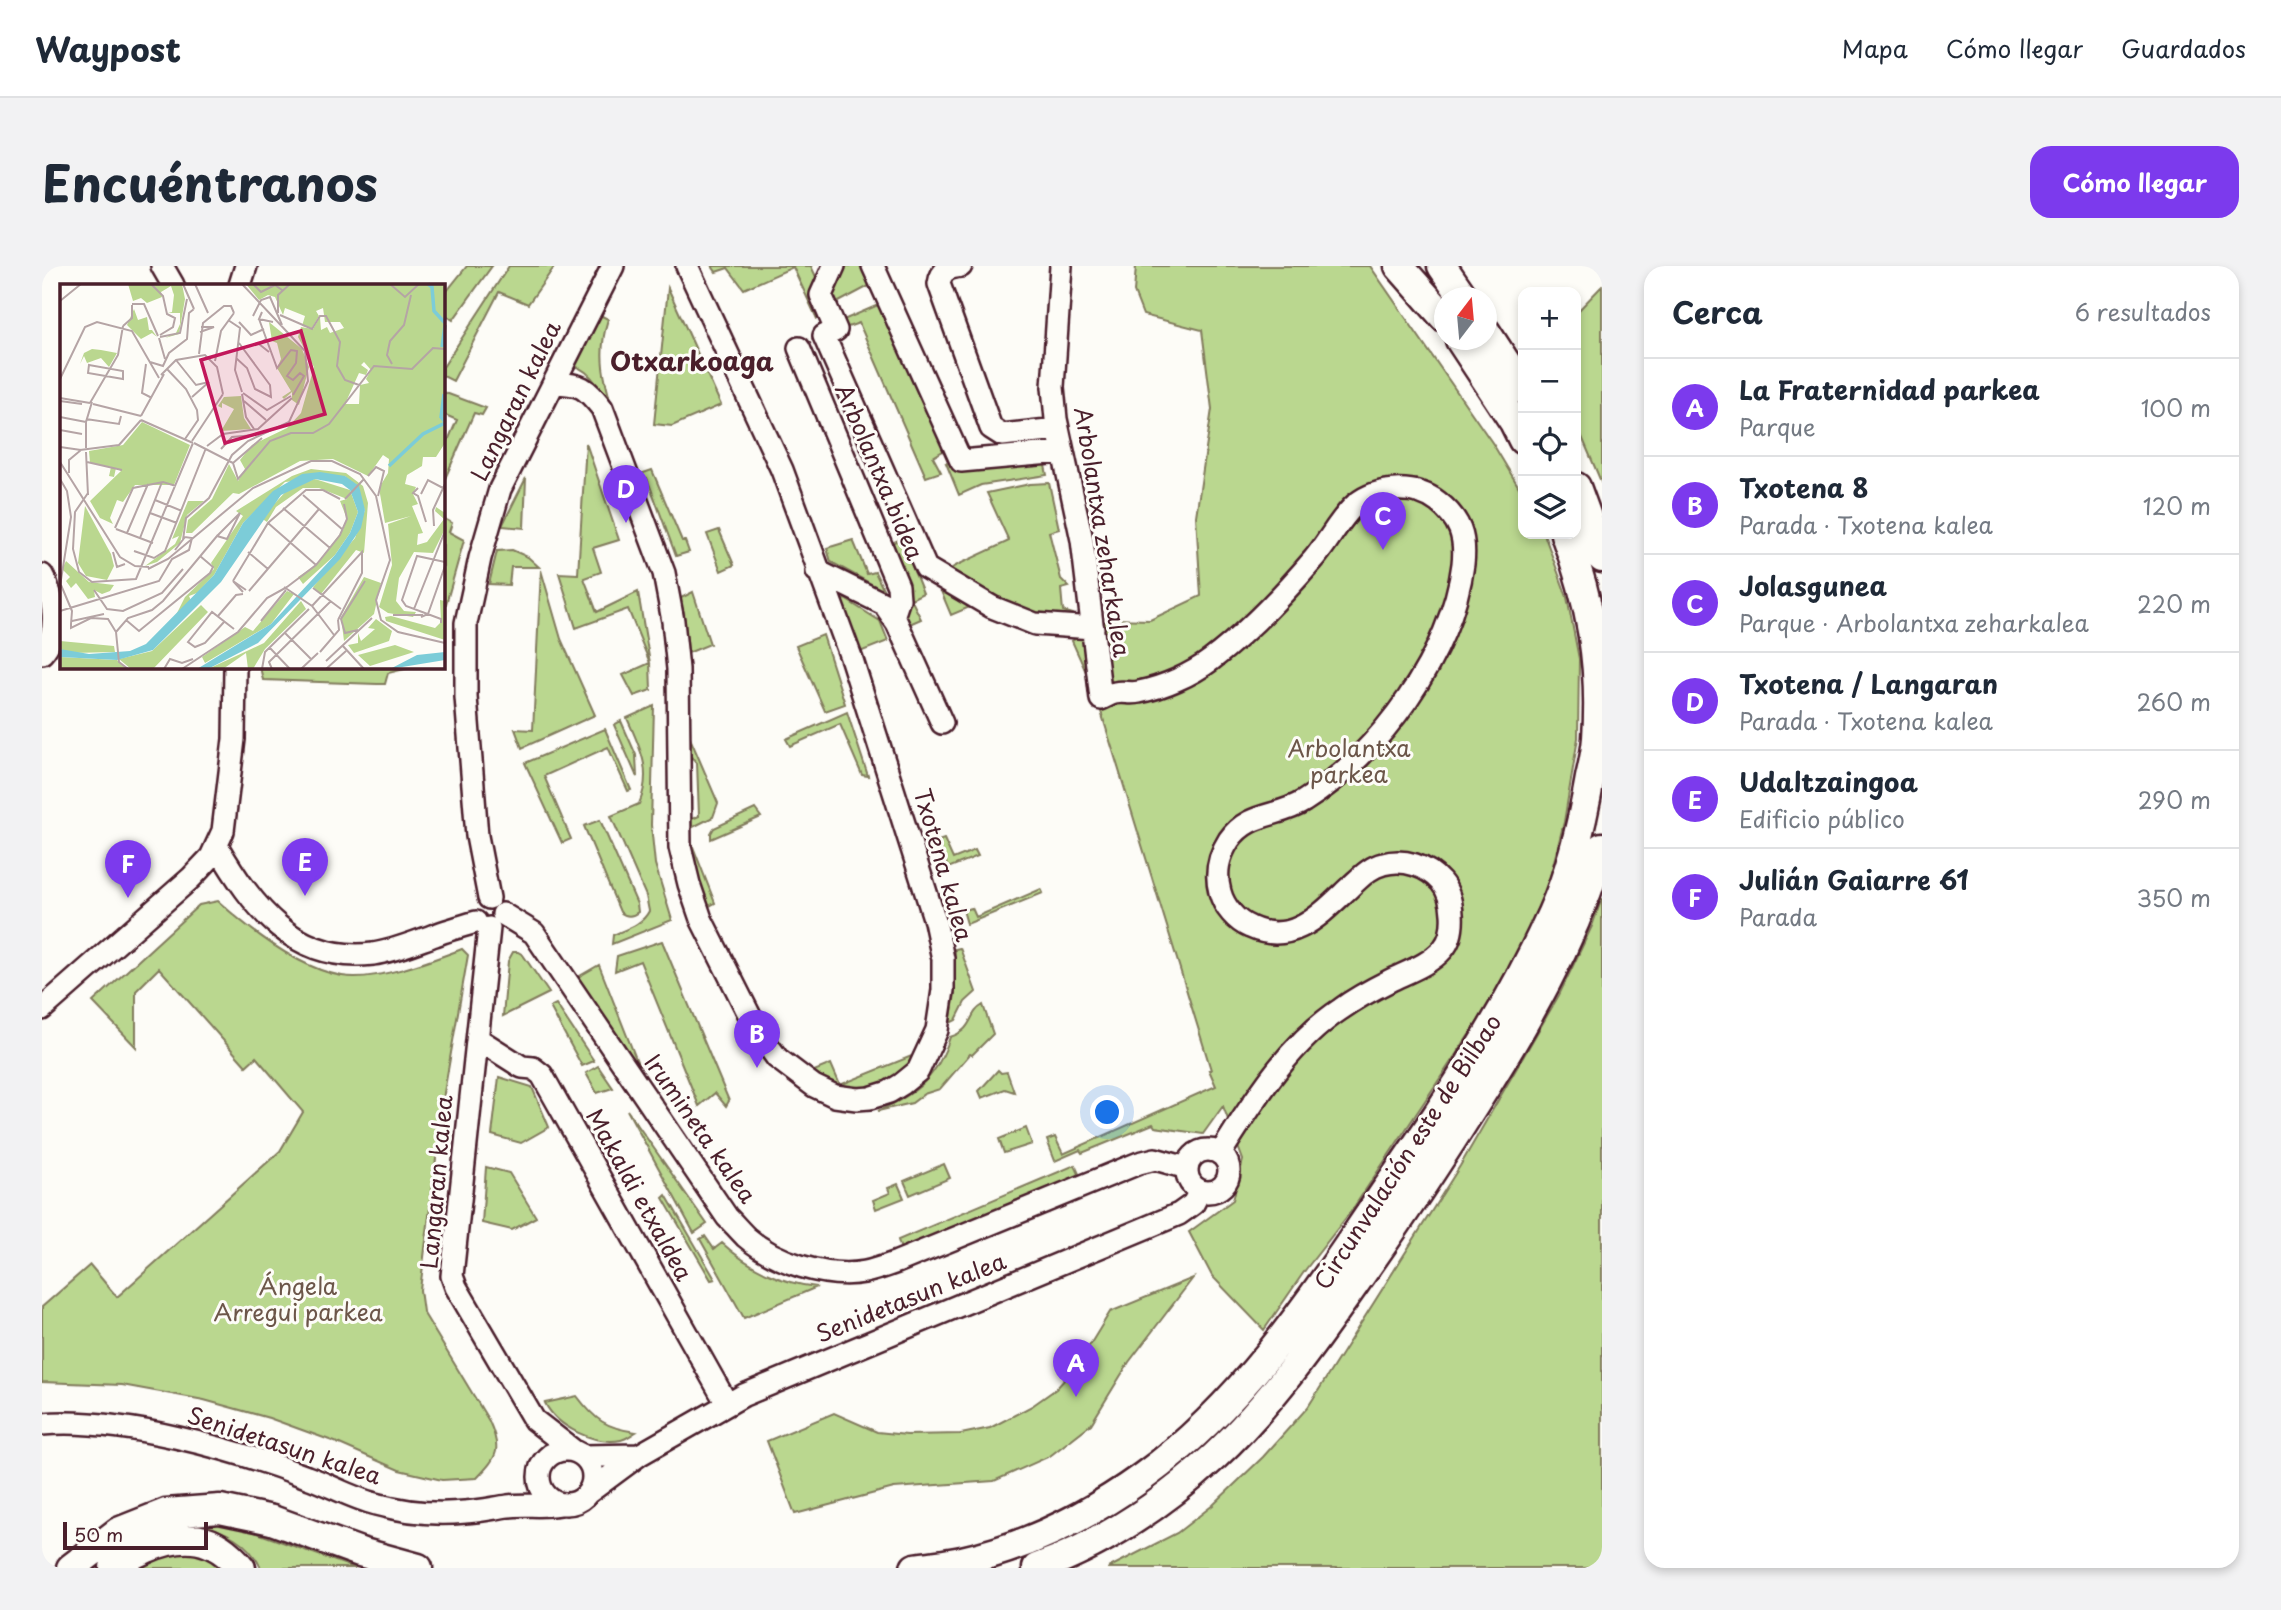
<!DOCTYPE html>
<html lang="es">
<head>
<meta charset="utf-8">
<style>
	body { margin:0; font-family:"Playpen Sans",sans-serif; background:#f2f2f3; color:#1f2937 }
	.controls { position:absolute; right:21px; top:21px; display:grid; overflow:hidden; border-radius:14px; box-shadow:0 4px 10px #0003 }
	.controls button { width:63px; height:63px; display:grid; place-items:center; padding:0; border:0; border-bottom:2px solid #e0e1e3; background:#fff; color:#1f2937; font:35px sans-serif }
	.compass { position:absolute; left:1392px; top:21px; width:63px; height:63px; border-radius:50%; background:#fff; box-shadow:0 4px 10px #0003; rotate:16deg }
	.scale { position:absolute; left:21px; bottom:18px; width:145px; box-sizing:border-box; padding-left:7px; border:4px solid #4a1f2b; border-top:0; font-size:19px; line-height:24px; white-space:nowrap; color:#4a1f2b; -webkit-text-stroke:5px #fdfcf7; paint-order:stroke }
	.you { position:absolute; left:1066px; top:847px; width:24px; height:24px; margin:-18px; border:5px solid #fff; border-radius:50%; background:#1a73e8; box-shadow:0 0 0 10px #1a73e833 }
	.badge { display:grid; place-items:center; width:46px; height:46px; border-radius:50%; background:#7c3aed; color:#fff; font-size:23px; font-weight:700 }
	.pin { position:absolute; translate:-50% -58px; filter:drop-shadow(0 2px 4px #0008) }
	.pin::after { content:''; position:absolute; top:37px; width:24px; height:21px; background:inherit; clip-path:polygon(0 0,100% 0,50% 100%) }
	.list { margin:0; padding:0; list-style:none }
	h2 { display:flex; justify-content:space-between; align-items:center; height:91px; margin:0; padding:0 28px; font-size:30px }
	h2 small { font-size:23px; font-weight:400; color:#747a83 }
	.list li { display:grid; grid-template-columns:46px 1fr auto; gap:21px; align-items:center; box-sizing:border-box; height:98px; padding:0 28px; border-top:2px solid #e0e1e3 }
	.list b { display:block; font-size:26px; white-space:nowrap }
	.list p { margin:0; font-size:23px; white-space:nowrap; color:#747a83 }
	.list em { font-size:23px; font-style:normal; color:#747a83 }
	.icon { flex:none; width:38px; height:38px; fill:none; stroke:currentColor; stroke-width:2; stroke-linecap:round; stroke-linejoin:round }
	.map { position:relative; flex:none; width:1560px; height:1302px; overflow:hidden; border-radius:21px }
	header { display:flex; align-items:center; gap:42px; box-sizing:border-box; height:98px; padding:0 35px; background:#fff; border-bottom:2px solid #e0e1e3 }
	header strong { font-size:33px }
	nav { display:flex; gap:38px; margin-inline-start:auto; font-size:24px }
	.intro { display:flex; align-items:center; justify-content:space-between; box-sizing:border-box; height:168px; padding:0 42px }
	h1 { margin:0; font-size:49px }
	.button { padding:18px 32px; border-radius:21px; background:#7c3aed; color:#fff; font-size:24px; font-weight:700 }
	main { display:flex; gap:42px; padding:0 42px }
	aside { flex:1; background:#fff; border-radius:21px; box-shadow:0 4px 10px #0003 }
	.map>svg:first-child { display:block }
	.green { fill:#bad78f; stroke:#827b5d; stroke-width:2 }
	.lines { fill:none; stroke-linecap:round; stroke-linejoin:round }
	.minor-casing { stroke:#4a1f2b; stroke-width:26 }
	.major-casing { stroke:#4a1f2b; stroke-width:33 }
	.minor { stroke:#fdfcf7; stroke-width:21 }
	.major { stroke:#fdfcf7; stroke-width:28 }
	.labels { text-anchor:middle; stroke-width:6; stroke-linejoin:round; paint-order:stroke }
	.street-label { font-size:23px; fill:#4a1f2b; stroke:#fdfcf7 }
	.park-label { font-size:23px; fill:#6c5649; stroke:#fdfcf7 }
	.quarter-label { font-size:26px; font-weight:bold; fill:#4a1f2b; stroke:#fdfcf7 }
	.inset-river { fill:none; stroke:#7cccd8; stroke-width:3.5 }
	.inset-road { fill:none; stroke:#b5a4a5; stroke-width:2 }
	.view { fill:#c2185b; fill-opacity:0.15; stroke:#c2185b; stroke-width:3.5 }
	.inset-edge { fill:none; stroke:#4a1f2b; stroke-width:3.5 }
</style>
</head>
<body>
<header>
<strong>Waypost</strong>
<nav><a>Mapa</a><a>Cómo llegar</a><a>Guardados</a></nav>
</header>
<div class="intro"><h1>Encuéntranos</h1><a class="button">Cómo llegar</a></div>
<main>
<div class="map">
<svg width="1560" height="1302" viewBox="0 0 1560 1302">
	<rect width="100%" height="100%" fill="#fdfcf7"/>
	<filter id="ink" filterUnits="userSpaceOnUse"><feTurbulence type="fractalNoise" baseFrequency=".0143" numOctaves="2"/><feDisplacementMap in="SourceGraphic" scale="14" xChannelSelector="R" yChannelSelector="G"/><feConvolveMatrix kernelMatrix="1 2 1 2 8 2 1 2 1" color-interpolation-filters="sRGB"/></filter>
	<g filter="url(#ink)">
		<path class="green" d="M425,0H450L411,54L401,47V30Z
			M467,0H513L486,38L457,26L411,115L401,110V101Z
			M670,0H769L776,15L783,49L775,53L751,1L702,23L686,2L674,6Z
			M799,0H821L829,19L793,38L788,26Z
			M1094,0H1328L1451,178L1481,228V268H1502L1525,331L1537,393L1536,472L1522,556L1506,619L1463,715L1310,944L1264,1003L1222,1064L1170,1010L1147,966L1191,934L1201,894L1181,840L1161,868L1113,861L1111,858L1040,887L1038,884L1013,895L1005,874L1013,871L1021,888L1174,820L1167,804H1169L1053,426L1030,375L1068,353L1108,354L1159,330L1154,250L1170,143L1160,64L1101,49L1092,26Z
			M1560,20V218L1534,157V47Z
			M626,22L679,139L630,160L612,158Z
			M843,36L904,183L891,191L899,206L884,211L817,57L803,62L799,55Z
			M558,49L566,53C554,91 563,117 574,155C565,137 553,105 532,100Z
			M401,126L444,142L440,149L432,147L401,217V186L415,154L401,148Z
			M544,177L577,274L551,282L559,306L542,312L555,346L596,326L608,397L609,424L592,430L581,409L608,397L586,343L534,362L517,307L536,308Z
			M1001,190L1005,209L939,219L917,229L904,197L940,199Z
			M610,204L640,275H643L647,286L634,290L605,212L591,215L590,211Z
			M484,212L482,262L460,260Z
			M1007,217L1017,263L1007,266L1019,313L1027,321L1019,323L1021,345L1031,348L1033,358L984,348L906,305L913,300L967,275L945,227L988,218Z
			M401,252L410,257L407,266L422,274L404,338H401Z
			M677,264L692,299L679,305L665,268Z
			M859,273L881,327L869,333L879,353L863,360L847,278Z
			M811,274L825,308L833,306L842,325L789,296L785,282Z
			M470,284L486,291L497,301H469L467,319L447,318L455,285Z
			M499,304L519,373L553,449L480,482L473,463L491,464Z
			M896,318L935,338L909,349Z
			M651,326L668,378L646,387L642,346L637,333Z
			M803,333L838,355L846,375L818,386L800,335Z
			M781,369L803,438L783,445L754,380Z
			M218,401H371L346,407L343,418H335L221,414Z
			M612,440L609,559L613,598L630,654L570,678L571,669C584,663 600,659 607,645L604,630L569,550L597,538C611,505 598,482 585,452Z
			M805,446L826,510L820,509L798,458L748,480L744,473Z
			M579,455L594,489L595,511L572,459Z
			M642,458L676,537L671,551L649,562L648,573L673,637L660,644L643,556L657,550L655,497L643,484Z
			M563,463L589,524L586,525L566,481L502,510L529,573L520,577L483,497Z
			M713,543L719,551L669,573V567L672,562Z
			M558,554L595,638L596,646C590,651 584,651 578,646L542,560Z
			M902,573L911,593L933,584L936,590L906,602L896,575Z
			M999,623L1001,627L925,658L921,644L930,642L934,651Z
			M1560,632V1302H1066L1135,1267L1171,1239L1221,1191L1266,1141L1418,900L1517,729L1550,660Z
			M176,635C208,664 256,702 300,710C333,716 388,695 420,683L426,689L402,827L378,1024L381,1046L447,1155C460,1184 456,1190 435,1212L400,1214L357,1204L293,1176L227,1152L162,1134L80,1119L0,1116V1041L48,999L75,1031L238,885L261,846L214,791L204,800L117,702L94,725V781L51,736L157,639Z
			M620,675L687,835L684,840L673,827L657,840L598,695L573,705L575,690Z
			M918,682L934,726L923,736L914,754L908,757L913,728V683Z
			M471,686H476L481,689L507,727L461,750L466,695Z
			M557,699L602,813L536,711Z
			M514,738L552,795L540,800L508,741Z
			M941,739L951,768L930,789L928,788L898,823L882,828L870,837L836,845C874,828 895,812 908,771C933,763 925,748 941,739Z
			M877,787L861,808L826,825L800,824L767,807L789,798L798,819Z
			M556,800L571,822L555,827L544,807Z
			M956,804L959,807L965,806L972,826L963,823L940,832L937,825Z
			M457,811L490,821L507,861L479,877L450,869Z
			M585,844L665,958L652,967Z
			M984,862L990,878L962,887L957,873Z
			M902,898L908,912L868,929L862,915Z
			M1033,899L1038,910L860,987L856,974Z
			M444,901L467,907L494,951L470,964L440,957Z
			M856,918L862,932L834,943L831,934L848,927L846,922Z
			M624,929L673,1013L669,1014L621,932Z
			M663,970L672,983L680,977C706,1001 740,1018 775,1021L702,1052L658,973Z
			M1151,1012L1087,1096L1049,1158L1008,1190L952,1215L852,1222L753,1248L725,1175L792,1147L835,1166L865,1169L919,1168L948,1162L990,1140L1014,1123L1035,1100L1068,1046Z
			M535,1130C553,1154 564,1162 594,1166C589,1169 584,1173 579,1174C552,1179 515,1161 503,1137Z
			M154,1257L181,1258L207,1264L313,1302H219C206,1274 183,1265 154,1257Z
			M150,1284L173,1294L182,1302H89L123,1285Z"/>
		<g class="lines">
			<g class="minor-casing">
				<path id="minor" d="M120,0L131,19
					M792,0L779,29L794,64L782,70L884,302L950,341L993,358L1051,362
					M831,0L919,195L1020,186
					M919,0C906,2 899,4 897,18L949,162L960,169L1015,163
					M1019,0L1011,121L1014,153L1040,274L1059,433C1064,431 1068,428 1073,427C1081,425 1089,428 1097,426C1122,421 1149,409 1169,394C1207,365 1240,330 1271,294C1286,277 1297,253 1314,238C1336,220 1374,219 1396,236C1418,253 1424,271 1421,298C1410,387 1338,488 1262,535C1236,552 1207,545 1187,574C1176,591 1173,607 1178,626C1182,641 1194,655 1208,661C1251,681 1280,647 1309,620C1319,611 1328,601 1341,598C1362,592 1385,600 1399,616C1412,631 1415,667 1401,683C1387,699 1365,706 1347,715C1331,723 1314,732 1299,743C1246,778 1212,835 1178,888
					M198,19L204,0
					M757,82L856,320L857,333L851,351
					M512,117C540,118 543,121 560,142L622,307L631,355L636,403L638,581L647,618L659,653L716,766L735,792L772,820L793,830L815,833L828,832L847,826L860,818L876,805L895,764L901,724V693L893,655L810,394L740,204L645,0
					M775,305L842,338L855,357L900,457
					M0,309C12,329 18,368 0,387
					M175,580C211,641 252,697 331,688C352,685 373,676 393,669C406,664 420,660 434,656
					M447,632L435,570L424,431V357L431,325L438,292L458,223L571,0
					M461,648L492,667L685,951C691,957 697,964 704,971C733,996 784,1013 823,1006C833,1004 844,1000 855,996L1097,897L1113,893L1145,902
					M447,662L410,1010L414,1021L492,1154L532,1185
					M0,743L149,612L169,591L181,565L192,473L193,401
					M436,773L480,801L491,802L500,809L685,1138
					M1145 905a21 21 0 1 1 42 0a21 21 0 1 1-42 0Z
					M0,1158C78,1151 192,1183 265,1211C288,1219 310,1232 334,1238C363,1246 394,1249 423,1246C438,1245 452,1242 466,1240C483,1238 501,1241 519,1238
					M497 1211a27 27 0 1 1 54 0a27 27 0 1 1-54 0Z
					M541,1190L597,1189
					M547,1226L597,1189L702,1129L1137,948L1151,938L1158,925"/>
			</g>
			<g class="major-casing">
				<path id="major" d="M1357,0L1402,51
					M1400,0L1422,32
					M1444,66L1481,123
					M1418,74L1472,156L1481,174
					M1534,221L1560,292
					M29,1302L76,1266L124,1247L178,1243L230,1254L318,1286L376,1302
					M72,1302C82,1292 92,1288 105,1282C143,1266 172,1269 199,1302
					M873,1302C889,1300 905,1298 920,1295C985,1281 1048,1249 1102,1210C1203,1137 1275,1026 1344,924C1405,836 1466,745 1510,647C1529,605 1540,558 1548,512C1551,499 1554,485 1555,472C1560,398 1549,337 1523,268
					M995,1302C1061,1278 1121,1238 1173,1190C1234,1133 1281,1063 1328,996C1364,945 1398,893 1431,841C1483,759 1532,675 1560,581"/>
			</g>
			<use href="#minor" class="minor"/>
			<use href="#major" class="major"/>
		</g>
	</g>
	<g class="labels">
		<g class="street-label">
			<text transform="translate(474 135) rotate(-64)" y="8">Langaran kalea</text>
			<text transform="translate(837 206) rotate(67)" y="8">Arbolantxa bidea</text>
			<text transform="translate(1060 266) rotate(81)" y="8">Arbolantxa zeharkalea</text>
			<text transform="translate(901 599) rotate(74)" y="8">Txotena kalea</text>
			<text transform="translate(658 863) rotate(55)" y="8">Irumineta kalea</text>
			<text transform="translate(1366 886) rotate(-57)" y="8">Circunvalación este de Bilbao</text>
			<text transform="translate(395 916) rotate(-85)" y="8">Langaran kalea</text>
			<text transform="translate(597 929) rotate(61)" y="8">Makaldi etxaldea</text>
			<text transform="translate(869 1032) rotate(-22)" y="8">Senidetasun kalea</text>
			<text transform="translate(242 1180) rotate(18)" y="8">Senidetasun kalea</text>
		</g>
		<g class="park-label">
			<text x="1307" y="491">Arbolantxa<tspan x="1307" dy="26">parkea</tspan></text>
			<text x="256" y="1029">Ángela<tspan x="256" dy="26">Arregui parkea</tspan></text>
		</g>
		<g class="quarter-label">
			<text x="650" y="105">Otxarkoaga</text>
		</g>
	</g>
	<g transform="translate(18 18)">
		<rect width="385" height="385" fill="#fdfcf7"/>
		<path d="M68,0H122L125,15L119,50L105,54L116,49L120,40V29H108L112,28L114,11L111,2L101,8L102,13L87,19L81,14L73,17ZM186,0H385V159L376,173H363L362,182L347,191L345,200L356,203L353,210L358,220L352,222L363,249L358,250L357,261L367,258L384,235L375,227L376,223L385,229V245L373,269L354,268L339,294L336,317L344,327L356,328L353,333L328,329L319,323L332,281L328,240L351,232L325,239L319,204L328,189L329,175L323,171L308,192L273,175L240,177L179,210L173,209L132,249H126L128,236L152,215L169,180L178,197L185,185L180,176L192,161L227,144L241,129L254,83L238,53L241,43L253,45L260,33L261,46L267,43L270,49L284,44L280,38H265L263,24L256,27L259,32L252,44L242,42L245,32L225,24L223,31L215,13L208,11L199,16ZM304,78L311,86L306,95L309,99L300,101L299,120H285L299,89L306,91L308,86L301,81ZM74,25L78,36L87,33L89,46H92L97,53L92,49L81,55L67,41ZM209,38L242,65L249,83L239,121L232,116V108L224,115L222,113L231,107L217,84L221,75L217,59L212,57ZM32,65L41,66L57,69L49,83L41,74L27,79L24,72L20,80L24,69ZM181,112L184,134L191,145L161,147L174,125L162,119V124L158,122L164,113ZM82,138L130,161L114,201H75L63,218L57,216L50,234L53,240L40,234L30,217L61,187L56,184L54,193L49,192L51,183L30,179L29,167L63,161ZM251,185L286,189L303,202L308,219L304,269L296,266L261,310L253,303L295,254L305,226L285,192L225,198L183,239L154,291L137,309L129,312L131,317L112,339L125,313L154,285L151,279L183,232L176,227L232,192ZM255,195L290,206L298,228L290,249L275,271L243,300L238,293L256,281L283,246L287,235L280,217L287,215L259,204H243L216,223L207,238L201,234L230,203ZM128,217H144L127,231L120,259L97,278L85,282L115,260L119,252L112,255ZM25,222L51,270L54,282L47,296L26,292L18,279ZM6,277L29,298L54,301L50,307L42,310L34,306L35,313L28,315L16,299L11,304L6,297L10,293L2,285ZM304,293L321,299L314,330L284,357L281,333ZM227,307L234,310L211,340L145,379L142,373L185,343L193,347ZM380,316L385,317V356L326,337L325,333L331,332L375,344L381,338ZM241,317L246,325L205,365L193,385H188L186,369L163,385H148L204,359ZM141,321L148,328L93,385H71L59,375L92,367ZM316,335L332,347L329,357L294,369L288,361L298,359V349L301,357L315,345L308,344ZM0,357L54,362L55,368L12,369L0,365ZM335,361L354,368L310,382L298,371ZM0,373L57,376L67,385H0Z" fill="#bad78f" fill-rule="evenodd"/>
		<path d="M260,188L285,192L299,202L305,226L301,244L280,275L198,359L148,385H137L211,340L275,271L290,249L298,228L290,206L282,200L255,195L221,211L161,298L93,366L57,376L0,373V365L29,370L70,367L86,360L154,291L183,239L213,207L242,190ZM385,368V376L330,385L357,371Z" fill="#7cccd8"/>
		<path class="inset-river" d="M368,0L372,3L374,27L385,39M382,63L385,41M384,110L381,133L385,138M329,182L363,150L385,139"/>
		<path class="inset-road" d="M91,0L103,12L107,30L115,34L113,43L100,51M123,0L134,25M135,0L148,29M193,0L201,8L215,1L222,6M330,0L345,13L359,0M0,17L21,0M72,20H84L98,52M202,28L199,35L213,38M218,29V11L230,0M220,31L252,45L260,32H266L280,58L277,82L285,96L299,101M193,32L201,16L210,13L222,41M199,35L217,84L231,66L237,67L236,79L227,92L233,96L240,89L244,92L233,111M168,36L180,44L175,86L182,108M179,38L191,51L204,45M63,42L72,34V21M140,48L154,43H141M100,53L120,49L127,15M99,54L105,75M206,55L199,60L209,68M139,70L143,39L164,22H171L174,29M176,74L187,84L195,105L211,113L210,101L179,59M116,76L136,101L149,98L132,113M155,77L161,47L174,29M90,78L103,82L109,69L127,55L129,29L134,25M86,80L82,109L92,114M332,80L327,71L330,57L344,41L351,11M29,81L63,87V95L28,89ZM107,85L126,105L137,126L138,136L125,155M101,91L116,76L145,71L157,83L163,110M0,95L25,43L37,38L72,47L99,94M183,109L207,126L231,112M182,110L186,133L194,145M0,114L30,119M0,117L22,120M184,117L206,136M30,119L58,71L63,42M33,120L81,132M81,132L104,90M0,133L26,138M26,135L59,140L61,132M81,136L133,159M0,146L22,150M132,157L163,110M134,159L173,179L178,195L210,157L231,149H253L269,140L314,82L352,85L373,64L385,65M147,162L163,150L198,145L232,114M0,163L21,166M26,164V138L32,118M161,165L172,153L195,151M20,166L59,161L81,136M26,168L28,211M0,178L60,273L75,282L89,283M27,178L62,186M173,179L202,154M9,189V176L21,166M308,192L316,183L324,187L318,212M0,195L7,207L11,233L0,302M358,204L353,209L358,212L366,238M28,209L15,228L13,265L19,288L32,298L76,295L133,159M361,210L368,196L383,204M243,211L283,246M285,215L304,195M95,216L122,227M223,224L270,264M90,229L117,239M208,239L256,281M374,242L373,226L385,200M55,244L73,204L103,198L116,202M56,245L93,259M67,249L88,200M80,254L102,198M123,256L126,234L149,214L172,171L188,157L229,138L248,97L245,67L182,0M74,267L94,274L105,267L146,164M53,268L57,283L65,280M188,268L208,285M88,285L108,275L193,204L251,177H272L300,190L316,212L330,276L316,316L321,336L338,348L385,359M173,297L208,239L246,206H263L280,215M1,301L12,327L11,340M224,303L252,322L274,351M227,303L256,281L280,251L287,235L284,220M253,304L281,325M34,306L47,325L63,327L102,309L123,285M189,307L259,225M183,308L173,297L186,306M252,322L302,268V289L278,336M354,325L385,247M0,327L99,297L112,275L129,266L132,254L125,253L115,266M333,331H363M158,332L176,311L183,310M361,333L368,330L385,282M66,336L79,347L150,289L153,283L140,272M12,337L44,330M201,337L226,306M164,338L145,359L135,363L128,358L152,328L174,345M381,339V335L346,322L342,316L357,272L385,278M11,340V344L31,334L48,335L56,348L59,378L68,385M298,346L285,349L281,335L305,297M56,348L68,334L92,326L103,317L157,252L167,255L180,229L157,252M225,349L251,375M282,361L304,385M210,364L230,385M260,368L279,346L278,336M266,377L312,334M104,385L110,375L122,379L133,375M122,385L178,348L207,314L227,303M202,385L205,368L249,325M212,385L209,378L271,317M241,385L258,369M266,385L286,367"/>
		<path class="view" d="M241,47L265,130L165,159L141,76Z"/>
		<rect width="385" height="385" class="inset-edge"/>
	</g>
</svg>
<div class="controls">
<button>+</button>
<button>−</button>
<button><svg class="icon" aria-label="locate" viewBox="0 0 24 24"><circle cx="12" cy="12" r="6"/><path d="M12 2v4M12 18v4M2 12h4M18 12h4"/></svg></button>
<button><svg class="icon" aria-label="layers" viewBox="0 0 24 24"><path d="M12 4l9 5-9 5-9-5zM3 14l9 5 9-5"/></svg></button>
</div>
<svg class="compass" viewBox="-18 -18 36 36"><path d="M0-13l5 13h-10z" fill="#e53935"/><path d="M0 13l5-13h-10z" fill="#747a83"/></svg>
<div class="scale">50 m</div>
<div class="you"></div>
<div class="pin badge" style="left:1034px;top:1131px">A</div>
<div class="pin badge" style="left:715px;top:802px">B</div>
<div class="pin badge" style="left:1341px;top:284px">C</div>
<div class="pin badge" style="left:584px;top:257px">D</div>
<div class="pin badge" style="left:263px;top:630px">E</div>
<div class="pin badge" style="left:86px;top:632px">F</div>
</div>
<aside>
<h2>Cerca<small>6 resultados</small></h2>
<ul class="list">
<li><span class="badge">A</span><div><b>La Fraternidad parkea</b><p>Parque</p></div><em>100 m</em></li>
<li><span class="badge">B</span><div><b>Txotena 8</b><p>Parada · Txotena kalea</p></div><em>120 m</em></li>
<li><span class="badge">C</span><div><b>Jolasgunea</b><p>Parque · Arbolantxa zeharkalea</p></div><em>220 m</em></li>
<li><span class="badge">D</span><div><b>Txotena / Langaran</b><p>Parada · Txotena kalea</p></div><em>260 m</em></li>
<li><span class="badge">E</span><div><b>Udaltzaingoa</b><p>Edificio público</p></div><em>290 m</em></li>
<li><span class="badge">F</span><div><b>Julián Gaiarre 61</b><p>Parada</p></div><em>350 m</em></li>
</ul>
</aside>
</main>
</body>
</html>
